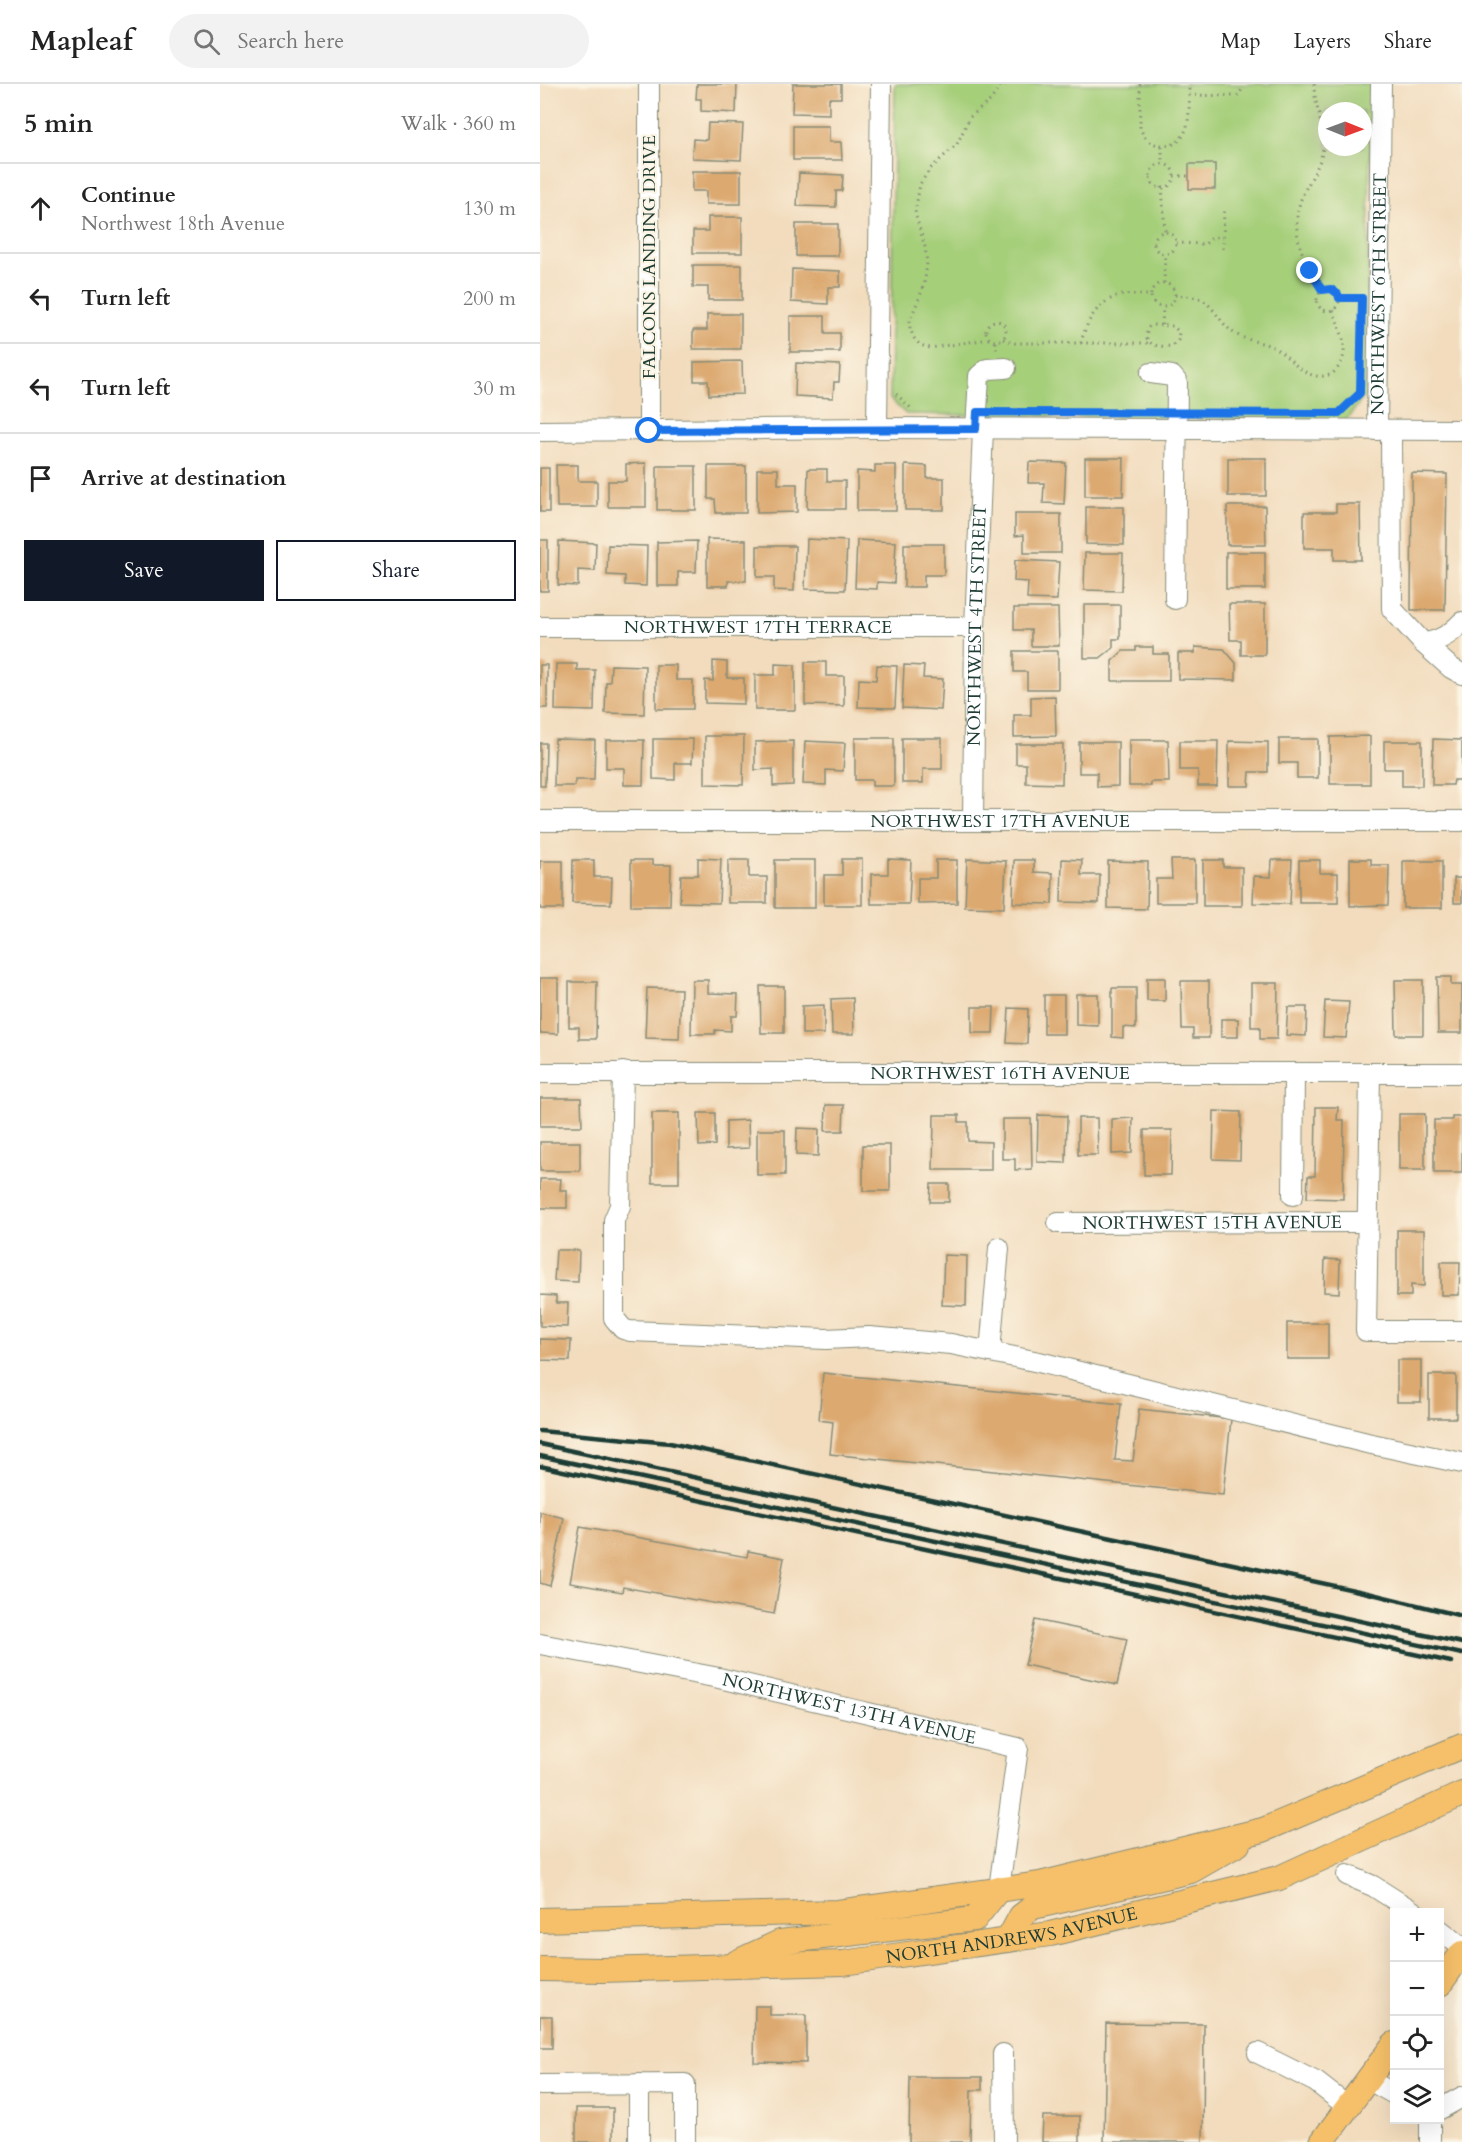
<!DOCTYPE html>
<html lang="en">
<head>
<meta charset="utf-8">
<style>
	body { margin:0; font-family:Cardo,serif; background:#f2f2f2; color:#222 }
	.controls { position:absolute; right:18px; bottom:18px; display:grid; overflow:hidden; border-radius:0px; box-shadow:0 6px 24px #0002 }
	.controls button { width:54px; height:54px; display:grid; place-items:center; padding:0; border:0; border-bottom:2px solid #e0e0e0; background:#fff; color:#222; font:30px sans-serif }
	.compass { position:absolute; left:778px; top:18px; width:54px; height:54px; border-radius:50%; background:#fff; box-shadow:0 6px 24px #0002; rotate:91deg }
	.stop { position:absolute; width:18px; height:18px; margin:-14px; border:4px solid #1a73e8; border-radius:50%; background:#fff }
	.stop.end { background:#1a73e8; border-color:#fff; box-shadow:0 2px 6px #0008 }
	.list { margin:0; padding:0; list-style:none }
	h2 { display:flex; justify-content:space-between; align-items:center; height:78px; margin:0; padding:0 24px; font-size:26px }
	h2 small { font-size:20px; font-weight:400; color:#767676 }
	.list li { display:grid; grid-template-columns:39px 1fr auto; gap:18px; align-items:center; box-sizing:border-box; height:90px; padding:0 24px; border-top:2px solid #e0e0e0 }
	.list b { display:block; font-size:22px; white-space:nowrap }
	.list p { margin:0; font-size:20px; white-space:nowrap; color:#767676 }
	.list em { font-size:20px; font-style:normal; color:#767676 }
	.actions { display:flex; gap:12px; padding:18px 24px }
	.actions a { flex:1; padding:14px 0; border:2px solid #111827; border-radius:0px; text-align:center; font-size:21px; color:#111827 }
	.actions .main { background:#111827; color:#fff }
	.icon { flex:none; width:33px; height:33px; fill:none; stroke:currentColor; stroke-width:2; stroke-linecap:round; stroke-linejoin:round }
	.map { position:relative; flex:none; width:922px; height:2058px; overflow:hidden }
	header { display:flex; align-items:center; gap:36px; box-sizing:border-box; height:84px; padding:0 30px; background:#fff; border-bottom:2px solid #e0e0e0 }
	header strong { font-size:28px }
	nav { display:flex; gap:33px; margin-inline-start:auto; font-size:21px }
	.search { width:420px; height:54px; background:#f2f2f2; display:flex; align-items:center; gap:15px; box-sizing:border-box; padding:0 21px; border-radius:33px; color:#767676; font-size:22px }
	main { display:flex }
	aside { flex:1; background:#fff }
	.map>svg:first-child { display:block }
	.green { fill:#a6cf7a; stroke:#628657; stroke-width:1.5; fill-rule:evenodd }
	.building { fill:#dca96f }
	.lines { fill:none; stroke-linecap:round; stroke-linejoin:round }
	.minor-casing { stroke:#888c78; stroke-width:22 }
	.major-casing { stroke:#888c78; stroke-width:26 }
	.path { stroke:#888c78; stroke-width:3; stroke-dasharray:1.5 4.5; stroke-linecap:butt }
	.minor { stroke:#fff; stroke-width:20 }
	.major { stroke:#f6c06b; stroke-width:24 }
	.rail { stroke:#1f3d34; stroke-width:4.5 }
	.route { stroke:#1a73e8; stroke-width:8 }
	.labels { text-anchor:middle; stroke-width:4.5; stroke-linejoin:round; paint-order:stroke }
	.street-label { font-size:18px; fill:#1f3d34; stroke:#fcf5e5 }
</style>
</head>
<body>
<header>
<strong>Mapleaf</strong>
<div class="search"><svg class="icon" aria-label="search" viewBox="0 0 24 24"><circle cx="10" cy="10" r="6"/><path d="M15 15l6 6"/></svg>Search here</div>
<nav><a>Map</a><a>Layers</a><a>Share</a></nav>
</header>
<main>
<aside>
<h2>5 min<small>Walk · 360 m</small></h2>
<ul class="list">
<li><svg class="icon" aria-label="ahead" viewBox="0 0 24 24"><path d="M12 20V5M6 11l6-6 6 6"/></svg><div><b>Continue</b><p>Northwest 18th Avenue</p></div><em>130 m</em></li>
<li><svg class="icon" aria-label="left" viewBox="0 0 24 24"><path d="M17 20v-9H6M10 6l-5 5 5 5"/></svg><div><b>Turn left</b></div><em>200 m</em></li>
<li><svg class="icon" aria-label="left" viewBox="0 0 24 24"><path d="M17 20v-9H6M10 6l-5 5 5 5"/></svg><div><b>Turn left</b></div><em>30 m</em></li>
<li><svg class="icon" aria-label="arrive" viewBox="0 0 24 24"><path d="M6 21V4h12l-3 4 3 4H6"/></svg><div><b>Arrive at destination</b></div></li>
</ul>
<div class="actions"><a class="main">Save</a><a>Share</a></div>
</aside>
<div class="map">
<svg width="922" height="2058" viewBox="0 0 922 2058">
	<rect width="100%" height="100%" fill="#fcf5e5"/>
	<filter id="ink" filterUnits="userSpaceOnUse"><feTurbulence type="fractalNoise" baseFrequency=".0167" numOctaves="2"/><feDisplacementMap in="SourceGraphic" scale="12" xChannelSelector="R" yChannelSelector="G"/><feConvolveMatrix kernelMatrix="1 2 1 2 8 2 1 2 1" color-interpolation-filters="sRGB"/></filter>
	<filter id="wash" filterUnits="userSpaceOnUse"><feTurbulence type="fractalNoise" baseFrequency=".008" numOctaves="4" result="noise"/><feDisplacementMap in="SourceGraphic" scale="24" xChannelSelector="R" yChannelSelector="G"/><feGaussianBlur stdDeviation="1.35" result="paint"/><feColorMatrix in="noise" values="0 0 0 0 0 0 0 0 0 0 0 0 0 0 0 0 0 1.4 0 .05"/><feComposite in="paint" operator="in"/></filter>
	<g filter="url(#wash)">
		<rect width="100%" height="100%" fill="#f2dcbd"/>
		<path class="green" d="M355,0H831L826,311L805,337L366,330L350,315ZM787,27H823V63H787Z"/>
		<g id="blocks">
			<path class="building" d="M157,0H197L196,29L161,27V15H156Z
				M253,0H301V14H289V30L252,29Z
				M168,39L203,40L201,76L152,74L153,55L167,56Z
				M253,42H289V58H301L302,76H253Z
				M649,80H675V105H649Z
				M152,87H201V120H166V107H152Z
				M259,89L303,91L302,107H296V123L257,122Z
				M168,133H202V169H153V147H168Z
				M256,140H298V172H256Z
				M153,181H202V216H168V203H153Z
				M252,185L300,187V203H288V220L251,218Z
				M167,230H201V265H153V246H167Z
				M250,232H285V249H300V268H250Z
				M202,277L203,310L169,311L168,297H154V278Z
				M256,279L300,281L299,298H294L293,314L255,312Z
				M545,374H584L583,412H545Z
				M688,374H726V412H688Z
				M489,378L526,379L524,420L503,419L504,399H488Z
				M106,379V423H68V397H86V380Z
				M16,381H38V397H57V423H17Z
				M335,381H356V427H317V387L335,388Z
				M365,381L387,382V394H404V426H365Z
				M117,382H156V426H117Z
				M168,382H206V429H176L175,415H168Z
				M0,384H9V428H0Z
				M217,385H238V400H257V428L217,429Z
				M268,385H287V397H305V425H267Z
				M872,389L907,390L905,526H871Z
				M796,420H820L821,476H794V464H764V428H796Z
				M687,422H725L726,461H687Z
				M546,423H584V461L546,460Z
				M475,430H521V469H484V451L475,452Z
				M167,455L206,456V497H188V502H167Z
				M267,455L307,457L305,506L265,505Z
				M0,456H8V507H0Z
				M317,456L356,458L354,499L337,498V505L315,504Z
				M19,457L56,459L55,487L38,486V502L18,501Z
				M157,457L156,488H138V502H117V458Z
				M364,460H404V491H384V503H364Z
				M68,461L107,462L106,502L85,501V492L67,491Z
				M217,462H255L254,507L234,506V493H217Z
				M686,468H725V505H686Z
				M545,469H583L582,507L544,506Z
				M475,476L519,478L517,516L487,515L488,498L474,497Z
				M689,520H725V571H701V556H690Z
				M544,521H580V555H573V564L560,574H544Z
				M474,524H518L519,562H491V546H474Z
				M596,563H613V570H629V597H572V577L583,567H596Z
				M655,563L684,565L696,579V596L638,595V569H655Z
				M474,567H518V605H487V588H474Z
				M173,577L187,578V594H204V620L165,619V596L173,597Z
				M265,578H286V592H304V622L265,621Z
				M16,580H37V586H55L54,627L15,626Z
				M235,580L255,581V626H215V591H235Z
				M0,581H7V624H0Z
				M71,581L105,582L104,630L65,629L66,598H70Z
				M116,581H136V596H153V625H116Z
				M337,581L357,582L355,624L318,623L319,595L336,596Z
				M364,581L384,582L383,594L403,595L401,626L362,624Z
				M515,612L516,652L474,653V631H491V613Z
				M165,652H204L203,701L165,700Z
				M830,652V700H790V653Z
				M315,654H354V702H332V696H315Z
				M362,654H402V685H383V699H362Z
				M15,655L55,656L54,696H35V702H14Z
				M113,655H153L152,679H135V696L113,695Z
				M739,655H778V694H757V679H739Z
				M893,655L922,656V696H914L913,701H892Z
				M66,656H104L103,701H84V684H66Z
				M589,656H628L629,698H611V702H589Z
				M253,657V701L233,702V685L215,686V658Z
				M265,657L305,659L303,687L286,686V701L263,700Z
				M640,657H678L677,702H658V686H640Z
				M689,657L728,658V688H710L709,702H689Z
				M844,657H882V702H862V685H844Z
				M539,658H578V702L557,703V689H539Z
				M0,659H6L5,702H0Z
				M476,660H523L522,700L486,699V680H476Z
				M158,774L181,775L179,819L140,818L141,791H158Z
				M302,775H322V821H284V791H302Z
				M348,775L371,776L369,820H331V790H348Z
				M427,775L466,777L464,824L425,823Z
				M522,775L542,776L541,791H560L559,819L521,818Z
				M810,775H831V781H849L848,821L810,822Z
				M33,776H54V793H72L71,820L32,819Z
				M91,776H112V781H131L130,822H91Z
				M188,776H209V793H227V819H188Z
				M235,776H275V824H235Z
				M396,776H417V819L378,820V794H396Z
				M474,776H494V788L513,789L512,820L473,819Z
				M631,776H655V819H616V795H632Z
				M663,776H683V783H702V822H663Z
				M732,776H752L750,820L713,819L714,792L731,793Z
				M759,776H780V789H798V819H759Z
				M0,777H23V825H0Z
				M568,777L608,778L607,825L568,824Z
				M863,777H902V824H863Z
				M914,794H922V819H914Z
				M897,893H911V901H922V949H898Z
				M0,894H18V950L0,949Z
				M607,894H625V917H607Z
				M152,896H168V909L198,910L197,932H191V947L175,946V950H151Z
				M855,896H883V951H856Z
				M641,897H669V954H653V945H642Z
				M29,898H57L56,955H39V943H29Z
				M711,899H738L737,955H720V943H711Z
				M220,902H244V949H221Z
				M107,904L141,905L139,955L105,954Z
				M572,904H596V944L583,943V954L572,953Z
				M536,910H558V942L536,941Z
				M504,911H524V950H504Z
				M313,914L314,950H292L291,915Z
				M785,917L809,918L806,954L783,953Z
				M284,921V950H262V922Z
				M432,923H454L453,949H432Z
				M748,923H767L766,952L746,951Z
				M469,924L488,925L487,960L467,959Z
				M681,935H698V953H681Z
				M0,1014H41L42,1042H0Z
				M286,1021H304L303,1047H285Z
				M776,1023H798L797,1036H804L803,1115L767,1114L768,1092H775Z
				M674,1027L701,1028L700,1076L673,1075Z
				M112,1029H139V1099H112Z
				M158,1029H175V1061L159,1062Z
				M859,1030H885V1086H859Z
				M394,1031H419V1038H428V1057L451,1058V1086H393Z
				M498,1031L527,1032L526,1079L497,1078Z
				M912,1033H922V1089H894V1036H912Z
				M538,1034H557L558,1071H538Z
				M593,1034L592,1069L572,1070V1035Z
				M462,1035H491L492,1085L475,1086V1075H462Z
				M208,1036L209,1064L186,1065V1037Z
				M257,1044L279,1045L278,1072L256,1071Z
				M217,1046H245V1091H217Z
				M604,1046H632L631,1091H604Z
				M0,1058H40V1087H0Z
				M323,1061H350V1107H323Z
				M0,1095H21L20,1106H27V1124H0Z
				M391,1100H409V1118H390Z
				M857,1146H884V1202L871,1201V1212H857Z
				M16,1166H39L38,1198L14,1197Z
				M404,1171L427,1172L426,1222L402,1221Z
				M785,1175L800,1176L799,1209L784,1208Z
				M901,1178H920L919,1211H901Z
				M0,1211L16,1212V1219H28L27,1243L0,1242Z
				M747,1239H788V1275H747Z
				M0,1255L31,1256L30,1277L0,1276Z
				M857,1276H881V1318H857Z
				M283,1289L581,1320L575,1376L593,1377L599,1325L691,1335L683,1411L290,1370L293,1338L279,1336Z
				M889,1291H916V1334H889Z
				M0,1428L24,1434L10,1502L0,1499Z
				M40,1443L207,1473L208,1467L244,1474L234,1530L83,1503L82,1508L30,1499Z
				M495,1536L587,1555L577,1601L485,1581Z
				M215,1922H230V1931H266V1979L214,1978Z
				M0,1932H12V1964H0Z
				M566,1939L664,1940L663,2058H564Z
				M370,1993H442V2006H431L430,2058H369Z
				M36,2024H73V2058H36Z
				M503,2032H540V2058H502Z"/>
		</g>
	</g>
	<g filter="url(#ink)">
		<use href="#blocks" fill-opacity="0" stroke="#888c78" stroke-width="1.5"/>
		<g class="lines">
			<g class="minor-casing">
				<g id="minor">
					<path d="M611,289L632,292L637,298L635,515"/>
					<path d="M337,344L341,0"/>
					<path d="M436,345L439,292L447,285L466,284"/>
					<path id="s1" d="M837,346L841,0"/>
					<path d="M851,346L852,525L883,559C899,558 911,550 922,538"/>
					<path d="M0,347L337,344L922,346"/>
					<path d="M109,347V0"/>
					<path id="s2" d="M0,543H435"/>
					<path d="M883,559L911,584L922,590"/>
					<path id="s3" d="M0,737H922"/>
					<path id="s4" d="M433,737L435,543L443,345"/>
					<path d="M83,988L80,1122L74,1136V1234L83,1245L90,1247L286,1255L329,1253L411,1260L499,1278L827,1359L922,1379"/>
					<path id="s5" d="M0,989H922"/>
					<path d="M830,989L826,1247H922"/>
					<path d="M753,1111L754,989"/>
					<path id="s6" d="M518,1139L827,1138"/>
					<path d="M450,1268L459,1164"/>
					<path id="s7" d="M0,1560L179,1594L478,1664L459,1805"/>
					<path d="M807,1791L833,1802L874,1828"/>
					<path d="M900,1846L922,1863"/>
					<path d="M718,1969L776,1998L808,2023"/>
					<path d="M463,1970L464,2058"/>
					<path d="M829,1996L854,2010"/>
					<path d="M0,2001L145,2000V2058"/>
					<path d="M900,2025L922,2013"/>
					<path d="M99,2058V2000"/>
					<path d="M890,2058V2036"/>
				</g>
			</g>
			<g class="major-casing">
				<g id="major">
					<path d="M0,1836L298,1828L500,1800L723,1746L922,1662"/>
					<path d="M468,1856L481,1832L493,1823L651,1787L698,1760"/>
					<path d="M197,1878L240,1858L435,1835L459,1805"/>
					<path id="s8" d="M0,1885L62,1886L303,1879L510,1850L739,1794L922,1710"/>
					<path d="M900,1900L922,1869"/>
					<path d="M782,2058L854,1960"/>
				</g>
			</g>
			<path class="path" d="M453,0L460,2L466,0
				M600,0V44C604,53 610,60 620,61C654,66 649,22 649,0
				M774,0C774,22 785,42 783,64C781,79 772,93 765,106C747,142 761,175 782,205
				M649,11L696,12L699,11L702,5
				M622,62V80
				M610 92a12 12 0 1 1 24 0a12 12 0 1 1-24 0Z
				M634,92H649
				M622,103L625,148
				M614 159a11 11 0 1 1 22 0a11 11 0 1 1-22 0Z
				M636,159L665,160L673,153H684
				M683,165L684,123
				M624,199L625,170
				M611 211a12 12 0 1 1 24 0a12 12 0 1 1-24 0Z
				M777 216a11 11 0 1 1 22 0a11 11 0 1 1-22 0Z
				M635,211C642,212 651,212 658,214C673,219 680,240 694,249C706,257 720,257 733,263C754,274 764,300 792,290C814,271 801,249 793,226
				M799,214L821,215
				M446 247a10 10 0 1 1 20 0a10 10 0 1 1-20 0Z
				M613,241L633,242L639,248L638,256L632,262C622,263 608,263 606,251L609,243Z
				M622,241L623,223
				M449,255L390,264L380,261L374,254L370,245V236L380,212L385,196L387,179L385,163L375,129L380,100L390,85L417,60L430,33L451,16L460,2
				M463,255L475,259H609
				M456,258V268
				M541,259C546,237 559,215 583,211C592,210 602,211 611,211
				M356,310L373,326
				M801,328L820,309"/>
			<use href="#minor" class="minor"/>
			<use href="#major" class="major"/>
			<path class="rail" d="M0,1347L130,1359L828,1509L922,1532
				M0,1360L922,1559
				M0,1372L922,1570
				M0,1382L911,1578"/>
		</g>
	</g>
	<g class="lines" filter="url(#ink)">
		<path class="route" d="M109,347L436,345L437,328L799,329L820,309L822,214H799L798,210L791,205L782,206L770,187"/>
	</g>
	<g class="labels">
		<g class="street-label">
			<text transform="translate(109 173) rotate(-90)" y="6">FALCONS LANDING DRIVE</text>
			<text dy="6" stroke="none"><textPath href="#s1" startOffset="136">NORTHWEST 6TH STREET</textPath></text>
			<text dy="6" stroke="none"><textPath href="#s4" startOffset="196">NORTHWEST 4TH STREET</textPath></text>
			<text dy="6" stroke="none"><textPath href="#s2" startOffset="218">NORTHWEST 17TH TERRACE</textPath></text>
			<text dy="6" stroke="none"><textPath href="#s3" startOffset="460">NORTHWEST 17TH AVENUE</textPath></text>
			<text dy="6" stroke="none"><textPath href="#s5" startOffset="460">NORTHWEST 16TH AVENUE</textPath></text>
			<text dy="6" stroke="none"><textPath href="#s6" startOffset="154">NORTHWEST 15TH AVENUE</textPath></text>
			<text dy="6" stroke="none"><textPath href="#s7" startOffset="316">NORTHWEST 13TH AVENUE</textPath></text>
			<text dy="6" stroke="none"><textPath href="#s8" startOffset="474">NORTH ANDREWS AVENUE</textPath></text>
		</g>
	</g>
</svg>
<div class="controls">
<button>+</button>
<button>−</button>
<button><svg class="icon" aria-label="locate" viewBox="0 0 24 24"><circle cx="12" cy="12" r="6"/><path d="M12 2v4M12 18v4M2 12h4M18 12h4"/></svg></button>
<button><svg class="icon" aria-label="layers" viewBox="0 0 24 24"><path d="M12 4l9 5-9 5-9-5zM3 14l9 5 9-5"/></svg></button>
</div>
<svg class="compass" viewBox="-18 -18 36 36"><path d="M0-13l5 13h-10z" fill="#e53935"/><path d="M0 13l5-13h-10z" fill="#767676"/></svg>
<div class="stop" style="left:109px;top:347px"></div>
<div class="stop end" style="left:770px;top:187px"></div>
</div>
</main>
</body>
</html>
